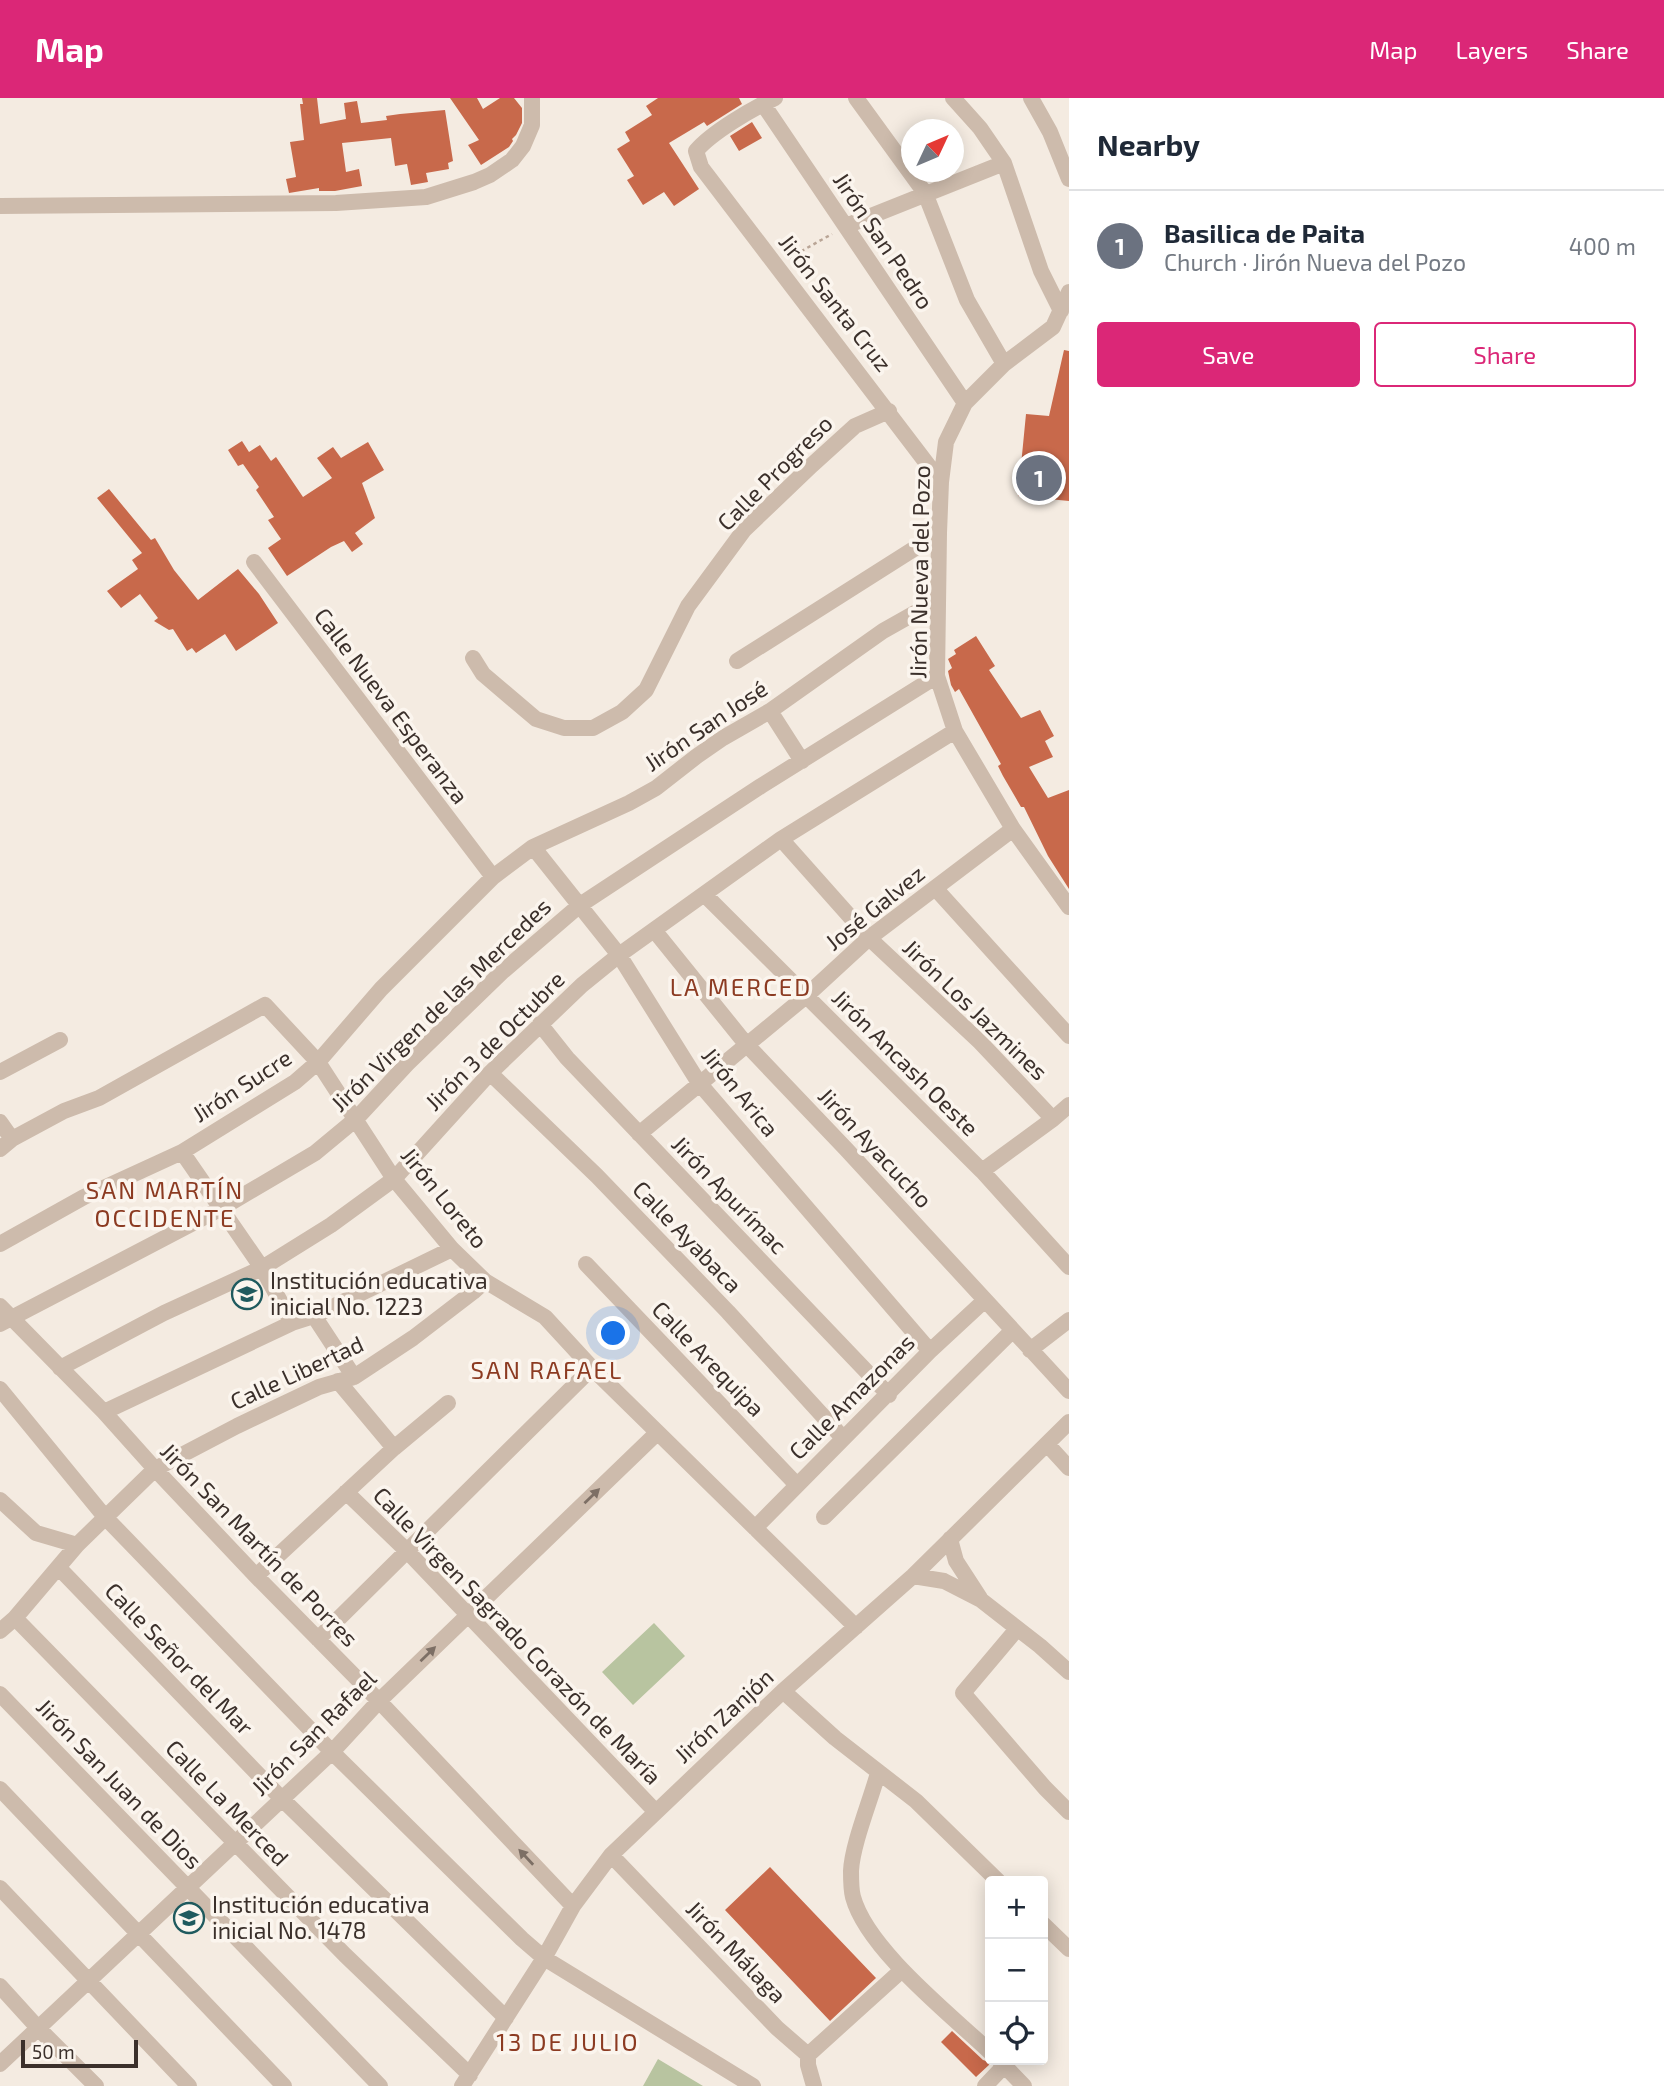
<!DOCTYPE html>
<html lang="en">
<head>
<meta charset="utf-8">
<style>
	body { margin:0; font-family:"Exo 2",sans-serif; background:#f2f2f3; color:#1f2937 }
	.controls { position:absolute; right:21px; bottom:21px; display:grid; overflow:hidden; border-radius:7px; box-shadow:0 4px 18px #0003 }
	.controls button { width:63px; height:63px; display:grid; place-items:center; padding:0; border:0; border-bottom:2px solid #e0e1e3; background:#fff; color:#1f2937; font:35px sans-serif }
	.compass { position:absolute; left:901px; top:21px; width:63px; height:63px; border-radius:50%; background:#fff; box-shadow:0 4px 18px #0003; rotate:46deg }
	.scale { position:absolute; left:21px; bottom:18px; width:117px; box-sizing:border-box; padding-left:7px; border:4px solid #3b302b; border-top:0; font-size:19px; line-height:24px; white-space:nowrap; color:#3b302b; -webkit-text-stroke:5px #fbf5ee; paint-order:stroke }
	.you { position:absolute; left:614px; top:1236px; width:24px; height:24px; margin:-18px; border:5px solid #fff; border-radius:50%; background:#1a73e8; box-shadow:0 0 0 10px #1a73e833 }
	.badge { display:grid; place-items:center; width:46px; height:46px; border-radius:50%; background:#db2777; color:#fff; font-size:23px; font-weight:700 }
	.pin { position:absolute; translate:-50% -50%; border:4px solid #fff; box-shadow:0 2px 7px #0006 }
	.list { margin:0; padding:0; list-style:none }
	h2 { display:flex; justify-content:space-between; align-items:center; height:91px; margin:0; padding:0 28px; font-size:30px }
	h2 small { font-size:23px; font-weight:400; color:#747a83 }
	.list li { display:grid; grid-template-columns:46px 1fr auto; gap:21px; align-items:center; box-sizing:border-box; height:112px; padding:0 28px; border-top:2px solid #e0e1e3 }
	.list b { display:block; font-size:26px; white-space:nowrap }
	.list p { margin:0; font-size:23px; white-space:nowrap; color:#747a83 }
	.list em { font-size:23px; font-style:normal; color:#747a83 }
	.actions { display:flex; gap:14px; padding:21px 28px }
	.actions a { flex:1; padding:16px 0; border:2px solid #db2777; border-radius:7px; text-align:center; font-size:24px; color:#db2777 }
	.actions .main { background:#db2777; color:#fff }
	.icon { flex:none; width:38px; height:38px; fill:none; stroke:currentColor; stroke-width:2; stroke-linecap:round; stroke-linejoin:round }
	.map { position:relative; flex:none; width:1069px; height:1988px; overflow:hidden }
	header { display:flex; align-items:center; gap:42px; box-sizing:border-box; height:98px; padding:0 35px; background:#db2777; color:#fff }
	header strong { font-size:33px }
	nav { display:flex; gap:38px; margin-inline-start:auto; font-size:24px }
	main { display:flex }
	aside { flex:1; background:#fff }
	.map>svg:first-child { display:block }
	.green { fill:#b8c4a0 }
	.building { fill:#c8694b }
	.lines { fill:none; stroke-linecap:round; stroke-linejoin:round }
	.path { stroke:#b9a596; stroke-width:2.5; stroke-dasharray:3.5 3.5; stroke-linecap:butt }
	.minor { stroke:#cdbbac; stroke-width:16 }
	.oneway { fill:#7d6f65 }
	.labels { text-anchor:middle; stroke-width:7; stroke-linejoin:round; paint-order:stroke }
	.street-label { font-size:23px; fill:#3b302b; stroke:#fbf5ee }
	.poi-label { font-size:23px; fill:#3b302b; stroke:#fbf5ee; text-anchor:start }
	.neighbourhood-label { font-size:24px; letter-spacing:2px; fill:#8c3b22; stroke:#fbf5ee }
</style>
</head>
<body>
<header>
<strong>Map</strong>
<nav><a>Map</a><a>Layers</a><a>Share</a></nav>
</header>
<main>
<div class="map">
<svg width="1069" height="1988" viewBox="0 0 1069 1988">
	<rect width="100%" height="100%" fill="#f4ebe1"/>
	<path class="green" d="M654,1525L685,1558L633,1607L602,1574Z
		M658,1961L703,1988H643Z"/>
	<path class="building" d="M302,0H317L320,26L346,21L344,5L357,3L361,25L387,22L386,18L400,16L445,12L453,63L448,65L449,71L426,75L428,84L411,87L407,66L395,68L391,40L342,45L346,74L359,71L362,88L335,93H319V90L289,95L286,81L296,79L290,44L304,42L300,6H303Z
		M450,0H477L483,11L500,0H514L522,10V25L516,37L512,41L513,43L509,49L481,67L468,47L479,42Z
		M658,0H739L742,6L707,28L704,24L669,45L699,91L674,108L664,94L643,107L627,82L634,78L617,51L630,43L625,34L652,17L646,8Z
		M752,24L762,40L739,53L730,38Z
		M1064,252L1069,253V403L1018,398L1026,316L1049,318Z
		M242,343L249,354L260,347L271,363L276,359L303,399L332,380L317,360L333,349L341,360L368,344L384,372L362,385L375,420L355,435L363,446L352,454L344,443L331,449L287,478L268,450L281,441L268,422L274,419L256,392L259,389L243,366L238,368L228,352Z
		M109,391L151,442L155,440L174,472L198,502L238,471L259,496L278,525L236,553L225,536L196,555L192,550L187,553L173,531L169,532L154,523L158,520L140,496L121,510L107,493L138,471L132,462L142,455L97,400Z
		M976,538L995,568L989,572L1021,620L1040,612L1054,638L1045,643L1053,659L1029,669L1048,700L1069,692V791L1048,758L1024,709H1021L1003,678L998,668L1001,666L959,591L955,594L951,587L948,573L952,570L948,561L956,556L954,552Z
		M770,1769L876,1880L830,1923L725,1812Z
		M952,1933L983,1962L989,1964L990,1966L976,1979L941,1944Z"/>
	<g class="lines">
		<path class="path" d="M789,160L832,136"/>
		<path class="minor" d="M775,0C752,11 712,34 696,53L701,69L941,384
			M856,0L925,95L967,202L1004,266
			M953,0L980,30L1004,65L1041,173L1061,213
			M1031,0L1050,34L1069,81
			M763,6L965,305
			M0,108L336,105L426,99L474,84L490,77L512,62L523,48L532,27V0
			M846,128L1004,65
			M1069,194L1053,229L1004,266L965,305L946,344L941,384L939,435L937,578L955,633L1013,731L1069,809
			M254,464L493,779
			M473,560L483,576L536,621L564,630H593L622,614L646,592L688,508L744,432L812,367L855,328L889,313
			M737,563L939,435
			M770,613L802,663
			M781,741L869,840L980,944L1053,1021
			M533,749L619,857L699,985L930,1253
			M935,790L1069,938
			M705,797L982,1073L1069,1169
			M654,832L746,946L846,1051L1069,1293
			M540,926L567,960L889,1297
			M0,974L60,942
			M490,975L597,1078L728,1214L843,1340
			M0,1024L12,1041
			M639,1036L806,898L869,840L1013,731
			M0,1051L12,1041L64,1013L99,1000L265,907L318,964L394,1081L452,1151L485,1183L545,1219L592,1270L856,1529
			M182,1054L262,1170L292,1225
			M982,1073L1053,1021L1069,1007
			M0,1146L84,1099L182,1054L295,984L318,964L381,891L493,779L533,749L629,705L656,690L697,658L723,640L770,613L883,533L938,502
			M586,1166L797,1387
			M0,1208L104,1314L155,1371L256,1478L379,1603L573,1808
			M314,1218L354,1279
			M0,1226L220,1111L315,1055L356,1021L407,966L502,874L580,807L761,688L937,578
			M1030,1252L1069,1222
			M60,1270L164,1215L262,1170L331,1127L394,1081L490,975L582,887L619,857L781,741L955,633
			M338,1283L394,1350
			M0,1291L105,1419L332,1654L522,1841L544,1860L753,1988
			M104,1314L292,1225L314,1218L452,1151
			M1047,1346L1069,1370
			M346,1394L408,1454L656,1714
			M0,1402L36,1435L77,1447
			M824,1419L1012,1233
			M755,1430L930,1253L984,1203
			M950,1441L956,1463L980,1500
			M59,1470L281,1700L506,1920
			M256,1478L394,1350L448,1305
			M913,1478L944,1483L981,1502L1040,1548L1069,1574
			M15,1520L345,1857L470,1977
			M1017,1531L963,1595L1045,1690L1069,1714
			M0,1533L15,1520L77,1447L155,1371L237,1328L319,1289L354,1279L413,1240L473,1194L485,1183
			M318,1541L592,1270
			M783,1593L835,1640L916,1703L998,1783
			M0,1596L380,1988
			M878,1675C871,1701 852,1747 851,1773C851,1780 851,1792 853,1799C867,1851 950,1916 990,1954
			M0,1691L284,1988
			M611,1757L777,1930L808,1957V1967L814,1988
			M0,1790L189,1988
			M1043,1826L1069,1851
			M0,1888L39,1931L96,1988
			M808,1957L902,1872
			M999,1962L1024,1988
			M0,1966L332,1654L379,1603L657,1335
			M462,1988L544,1860L573,1808L611,1757L783,1593L913,1478L1069,1324
			M985,1988L1005,1967"/>
	</g>
	<defs><path id="oneway-solid" d="M-6-.8H1V-3.2L6.5 0L1 3.2V.8H-6Z" transform="scale(1.75)"/></defs>
	<g class="oneway">
		<use href="#oneway-solid" transform="translate(592 1398) rotate(-44)"/>
		<use href="#oneway-solid" transform="translate(428 1556) rotate(-44)"/>
		<use href="#oneway-solid" transform="translate(526 1759) rotate(-133)"/>
	</g>
	<defs>
		<g id="school-ring" transform="scale(1.575)"><circle r="9.5" fill="#fbf5ee" stroke="#1f5a5e" stroke-width="1.5"/><path d="M0-5L7-2L0 1L-7-2ZM-4 1L0 2.5L4 1V4Q0 6-4 4Z" fill="#1f5a5e"/></g>
	</defs>
	<g fill-rule="evenodd">
		<use href="#school-ring" x="247" y="1196"/>
		<use href="#school-ring" x="189" y="1820"/>
	</g>
	<g class="labels">
		<g class="street-label">
			<text transform="translate(883 143) rotate(56)" y="8">Jirón San Pedro</text>
			<text transform="translate(835 205) rotate(52)" y="8">Jirón Santa Cruz</text>
			<text transform="translate(775 375) rotate(-45)" y="8">Calle Progreso</text>
			<text transform="translate(920 474) rotate(-89)" y="8">Jirón Nueva del Pozo</text>
			<text transform="translate(391 608) rotate(53)" y="8">Calle Nueva Esperanza</text>
			<text transform="translate(706 628) rotate(-34)" y="8">Jirón San José</text>
			<text transform="translate(875 810) rotate(-39)" y="8">José Galvez</text>
			<text transform="translate(441 907) rotate(-44)" y="8">Jirón Virgen de las Mercedes</text>
			<text transform="translate(975 912) rotate(44)" y="8">Jirón Los Jazmines</text>
			<text transform="translate(495 943) rotate(-45)" y="8">Jirón 3 de Octubre</text>
			<text transform="translate(905 965) rotate(45)" y="8">Jirón Ancash Oeste</text>
			<text transform="translate(242 988) rotate(-33)" y="8">Jirón Sucre</text>
			<text transform="translate(740 994) rotate(51)" y="8">Jirón Arica</text>
			<text transform="translate(875 1050) rotate(47)" y="8">Jirón Ayacucho</text>
			<text transform="translate(729 1097) rotate(46)" y="8">Jirón Apurímac</text>
			<text transform="translate(444 1100) rotate(51)" y="8">Jirón Loreto</text>
			<text transform="translate(687 1139) rotate(46)" y="8">Calle Ayabaca</text>
			<text transform="translate(708 1261) rotate(46)" y="8">Calle Arequipa</text>
			<text transform="translate(297 1275) rotate(-25)" y="8">Calle Libertad</text>
			<text transform="translate(852 1299) rotate(-45)" y="8">Calle Amazonas</text>
			<text transform="translate(259 1447) rotate(46)" y="8">Jirón San Martín de Porres</text>
			<text transform="translate(517 1538) rotate(46)" y="8">Calle Virgen Sagrado Corazón de María</text>
			<text transform="translate(179 1561) rotate(46)" y="8">Calle Señor del Mar</text>
			<text transform="translate(724 1618) rotate(-43)" y="8">Jirón Zanjón</text>
			<text transform="translate(314 1635) rotate(-45)" y="8">Jirón San Rafael</text>
			<text transform="translate(119 1686) rotate(46)" y="8">Jirón San Juan de Dios</text>
			<text transform="translate(227 1705) rotate(46)" y="8">Calle La Merced</text>
			<text transform="translate(736 1854) rotate(46)" y="8">Jirón Málaga</text>
		</g>
		<g class="poi-label">
			<text x="270" y="1191">Institución educativa<tspan x="270" dy="26">inicial No. 1223</tspan></text>
			<text x="212" y="1815">Institución educativa<tspan x="212" dy="26">inicial No. 1478</tspan></text>
		</g>
		<g class="neighbourhood-label">
			<text x="741" y="898">LA MERCED</text>
			<text x="165" y="1101">SAN MARTÍN<tspan x="165" dy="28">OCCIDENTE</tspan></text>
			<text x="547" y="1281">SAN RAFAEL</text>
			<text x="568" y="1953">13 DE JULIO</text>
		</g>
	</g>
</svg>
<div class="controls">
<button>+</button>
<button>−</button>
<button><svg class="icon" aria-label="locate" viewBox="0 0 24 24"><circle cx="12" cy="12" r="6"/><path d="M12 2v4M12 18v4M2 12h4M18 12h4"/></svg></button>
</div>
<svg class="compass" viewBox="-18 -18 36 36"><path d="M0-13l5 13h-10z" fill="#e53935"/><path d="M0 13l5-13h-10z" fill="#747a83"/></svg>
<div class="scale">50 m</div>
<div class="you"></div>
<div class="pin badge" style="left:1039px;top:380px;background:#6b7280">1</div>
</div>
<aside>
<h2>Nearby<small></small></h2>
<ul class="list">
<li><span class="badge" style="background:#6b7280">1</span><div><b>Basilica de Paita</b><p>Church · Jirón Nueva del Pozo</p></div><em>400 m</em></li>
</ul>
<div class="actions"><a class="main">Save</a><a>Share</a></div>
</aside>
</main>
</body>
</html>
